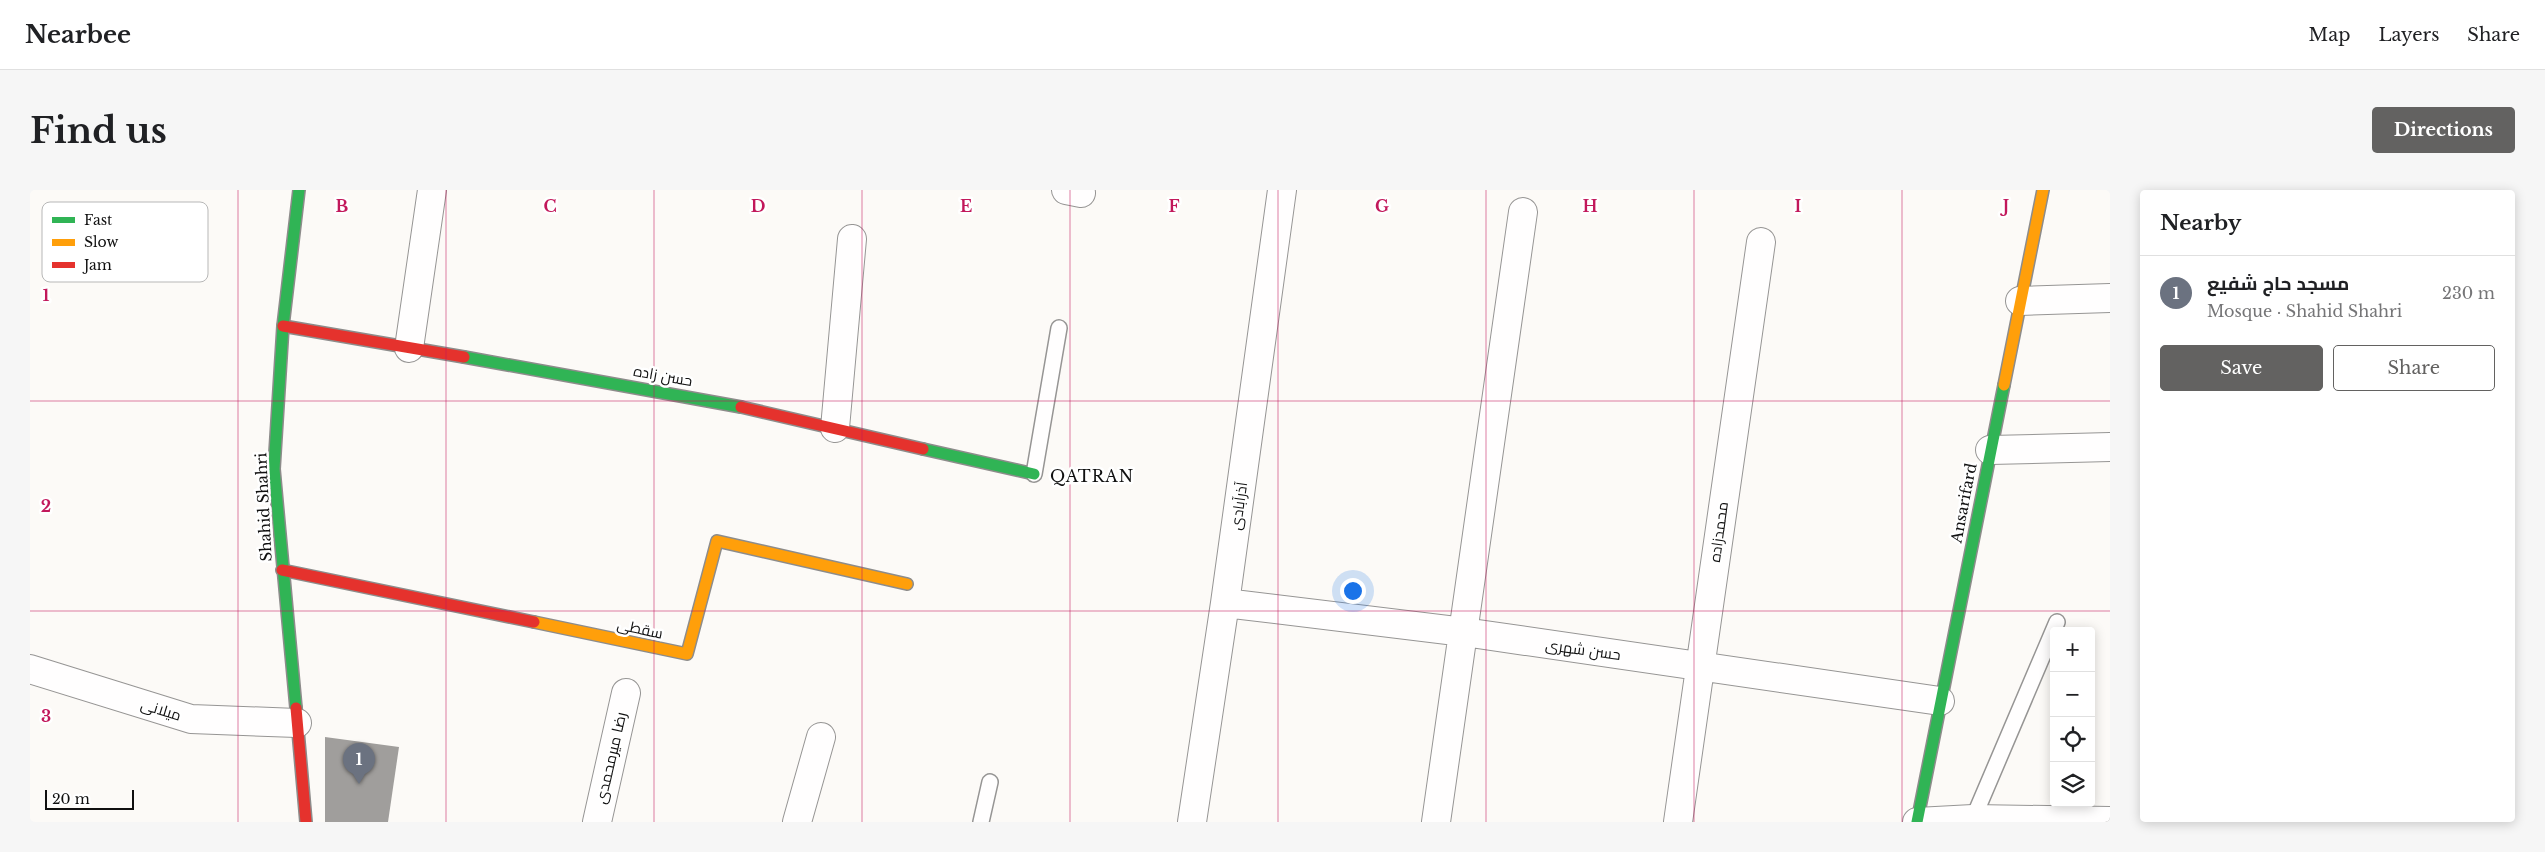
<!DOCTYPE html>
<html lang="en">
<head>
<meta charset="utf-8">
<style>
	body { margin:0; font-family:"Libre Baskerville",Cairo,serif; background:#f6f6f6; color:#202124 }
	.controls { position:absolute; right:15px; bottom:15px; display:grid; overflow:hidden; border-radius:5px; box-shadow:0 2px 12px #0003 }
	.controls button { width:45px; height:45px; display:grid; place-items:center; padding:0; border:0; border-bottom:1px solid #e0e0e0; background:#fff; color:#202124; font:25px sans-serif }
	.scale { position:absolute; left:15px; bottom:12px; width:89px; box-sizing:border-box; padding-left:5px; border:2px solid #101010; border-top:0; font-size:14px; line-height:18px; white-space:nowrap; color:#101010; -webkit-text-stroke:4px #fff; paint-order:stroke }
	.you { position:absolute; left:1322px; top:400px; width:18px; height:18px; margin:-12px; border:4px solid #fff; border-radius:50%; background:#1a73e8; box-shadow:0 0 0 8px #1a73e833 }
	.badge { display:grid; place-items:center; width:32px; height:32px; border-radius:50%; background:#636261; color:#fff; font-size:16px; font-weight:700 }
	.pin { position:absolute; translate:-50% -41px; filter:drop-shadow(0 1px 2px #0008) }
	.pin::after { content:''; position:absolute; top:26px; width:18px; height:15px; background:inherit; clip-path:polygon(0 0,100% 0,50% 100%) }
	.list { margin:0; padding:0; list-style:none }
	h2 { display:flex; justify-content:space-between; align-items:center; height:65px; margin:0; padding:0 20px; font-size:21px }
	h2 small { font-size:16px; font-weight:400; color:#757577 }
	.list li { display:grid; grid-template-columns:32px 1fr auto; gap:15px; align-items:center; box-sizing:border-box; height:75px; padding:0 20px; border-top:1px solid #e0e0e0 }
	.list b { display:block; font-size:19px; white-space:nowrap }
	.list p { margin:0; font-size:16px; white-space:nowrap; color:#757577 }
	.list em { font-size:16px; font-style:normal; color:#757577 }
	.actions { display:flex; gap:10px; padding:15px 20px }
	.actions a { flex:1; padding:11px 0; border:1px solid #636261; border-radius:5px; text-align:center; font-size:18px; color:#636261 }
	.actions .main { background:#636261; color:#fff }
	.icon { flex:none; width:28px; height:28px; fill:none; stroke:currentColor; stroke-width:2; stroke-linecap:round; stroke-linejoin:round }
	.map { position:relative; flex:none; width:2080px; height:632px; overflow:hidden; border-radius:5px }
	header { display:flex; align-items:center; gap:30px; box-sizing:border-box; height:70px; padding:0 25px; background:#fff; border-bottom:1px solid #e0e0e0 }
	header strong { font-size:24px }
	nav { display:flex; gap:28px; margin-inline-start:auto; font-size:18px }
	.intro { display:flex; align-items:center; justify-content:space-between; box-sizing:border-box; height:120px; padding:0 30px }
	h1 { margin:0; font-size:35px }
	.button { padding:12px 22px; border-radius:5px; background:#636261; color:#fff; font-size:18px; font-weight:700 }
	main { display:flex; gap:30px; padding:0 30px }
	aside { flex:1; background:#fff; border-radius:5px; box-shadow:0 2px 12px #0003 }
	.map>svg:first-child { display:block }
	.building { fill:#a09e9c }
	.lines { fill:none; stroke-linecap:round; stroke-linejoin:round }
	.lane-casing { stroke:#969594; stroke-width:18 }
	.street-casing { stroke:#969594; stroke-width:30 }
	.fast-casing { stroke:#8d8c8b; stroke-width:14 }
	.slow-casing { stroke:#8d8c8b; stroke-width:14 }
	.jam-casing { stroke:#8d8c8b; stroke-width:14 }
	.lane { stroke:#fffefe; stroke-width:15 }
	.street { stroke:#fffefe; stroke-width:28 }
	.fast { stroke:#30b455; stroke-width:11 }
	.slow { stroke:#ff9f0a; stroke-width:11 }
	.jam { stroke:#e5322d; stroke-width:11 }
	.grid { fill:none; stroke:#c2185b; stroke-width:1; stroke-opacity:0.55 }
	.labels { text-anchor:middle; stroke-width:5; stroke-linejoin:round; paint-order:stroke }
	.street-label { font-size:15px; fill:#101010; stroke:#fff }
	.neighbourhood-label { font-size:16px; letter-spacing:1px; fill:#101010; stroke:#fff }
	.key { fill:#fff; stroke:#b7b7b7; stroke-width:1 }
	.key-label { font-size:14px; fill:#101010 }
	.grid-label { font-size:16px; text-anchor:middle; font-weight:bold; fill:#c2185b; stroke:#fff; stroke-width:5; stroke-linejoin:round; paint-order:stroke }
</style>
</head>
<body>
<header>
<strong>Nearbee</strong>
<nav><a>Map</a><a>Layers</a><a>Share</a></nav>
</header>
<div class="intro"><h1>Find us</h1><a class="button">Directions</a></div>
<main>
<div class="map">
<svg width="2080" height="632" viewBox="0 0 2080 632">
	<rect width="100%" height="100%" fill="#fcfaf7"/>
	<path class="building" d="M295,547L369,557L358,632H295Z"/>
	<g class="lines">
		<g class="lane-casing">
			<path id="lane" d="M1004,284L1029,138
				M1943,629L2027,432
				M951,632L960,592"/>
		</g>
		<g class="street-casing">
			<path id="street" d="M1036,0L1051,3
				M1990,111L2080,108
				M379,158L402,0
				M805,238L822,49
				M1960,260L2080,257
				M1195,413L1434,442L1910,511
				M0,479L161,529L267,533
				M567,632L596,503
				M767,632L791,547
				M1162,632L1195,413L1252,0
				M1406,632L1493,22
				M1648,632L1731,52
				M1887,632L1943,629L2080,631"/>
		</g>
		<g class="fast-casing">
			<path id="fast" d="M434,167L711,217
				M893,259L1004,284
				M266,518L244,279L253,136L269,0
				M1887,632L1974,195"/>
		</g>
		<g class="slow-casing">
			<path id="slow" d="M1974,195L2013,0
				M504,432L657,464L687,351L877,394"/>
		</g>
		<g class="jam-casing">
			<path id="jam" d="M253,136L434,167
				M711,217L893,259
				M252,380L504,432
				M266,518L276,632"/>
		</g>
		<use href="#lane" class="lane"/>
		<use href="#street" class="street"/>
		<use href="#fast" class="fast"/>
		<use href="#slow" class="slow"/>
		<use href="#jam" class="jam"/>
	</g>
	<path class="grid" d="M208,0V632M416,0V632M624,0V632M832,0V632M1040,0V632M1248,0V632M1456,0V632M1664,0V632M1872,0V632M0,211H2080M0,421H2080"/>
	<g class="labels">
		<g class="street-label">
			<text transform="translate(633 186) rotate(10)" y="5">حسن زاده</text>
			<text transform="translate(1934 313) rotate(-79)" y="5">Ansarifard</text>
			<text transform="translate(1209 316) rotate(-82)" y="5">آذرآبادی</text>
			<text transform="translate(234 317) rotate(-93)" y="5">Shahid Shahri</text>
			<text transform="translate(1689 342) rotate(-82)" y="5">محمدزاده</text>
			<text transform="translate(610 439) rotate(12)" y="5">سقطی</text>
			<text transform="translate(1553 460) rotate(8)" y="5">حسن شهری</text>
			<text transform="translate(131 520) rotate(17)" y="5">میلانی</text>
			<text transform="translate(581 568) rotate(-77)" y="5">رضا میرمحمدی</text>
		</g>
		<g class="neighbourhood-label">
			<text x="1062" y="292">QATRAN</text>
		</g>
	</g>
	<rect x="12" y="12" width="166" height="80" rx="8" class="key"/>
	<rect x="22" y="27" width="23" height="6" fill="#30b455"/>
	<rect x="22" y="49" width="23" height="7" fill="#ff9f0a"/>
	<rect x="22" y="72" width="23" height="6" fill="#e5322d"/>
	<g class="key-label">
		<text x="54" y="35">Fast</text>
		<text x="54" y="57">Slow</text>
		<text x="54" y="80">Jam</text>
	</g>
	<g class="grid-label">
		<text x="312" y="22">B</text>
		<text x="520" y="22">C</text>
		<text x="728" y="22">D</text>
		<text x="936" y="22">E</text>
		<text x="1144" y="22">F</text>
		<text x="1352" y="22">G</text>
		<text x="1560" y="22">H</text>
		<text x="1768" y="22">I</text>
		<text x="1976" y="22">J</text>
		<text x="16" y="111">1</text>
		<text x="16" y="322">2</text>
		<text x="16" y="532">3</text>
	</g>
</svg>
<div class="controls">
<button>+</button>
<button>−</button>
<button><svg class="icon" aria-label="locate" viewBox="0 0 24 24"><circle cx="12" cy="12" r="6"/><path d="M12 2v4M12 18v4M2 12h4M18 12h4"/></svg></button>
<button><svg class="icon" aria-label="layers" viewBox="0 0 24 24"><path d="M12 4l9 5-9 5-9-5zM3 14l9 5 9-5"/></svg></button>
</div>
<div class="scale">20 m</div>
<div class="you"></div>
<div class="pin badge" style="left:329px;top:594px;background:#6b7280">1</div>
</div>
<aside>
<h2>Nearby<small></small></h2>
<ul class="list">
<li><span class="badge" style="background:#6b7280">1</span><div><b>مسجد حاج شفیع</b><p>Mosque · Shahid Shahri</p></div><em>230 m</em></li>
</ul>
<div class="actions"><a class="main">Save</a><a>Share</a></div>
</aside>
</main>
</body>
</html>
